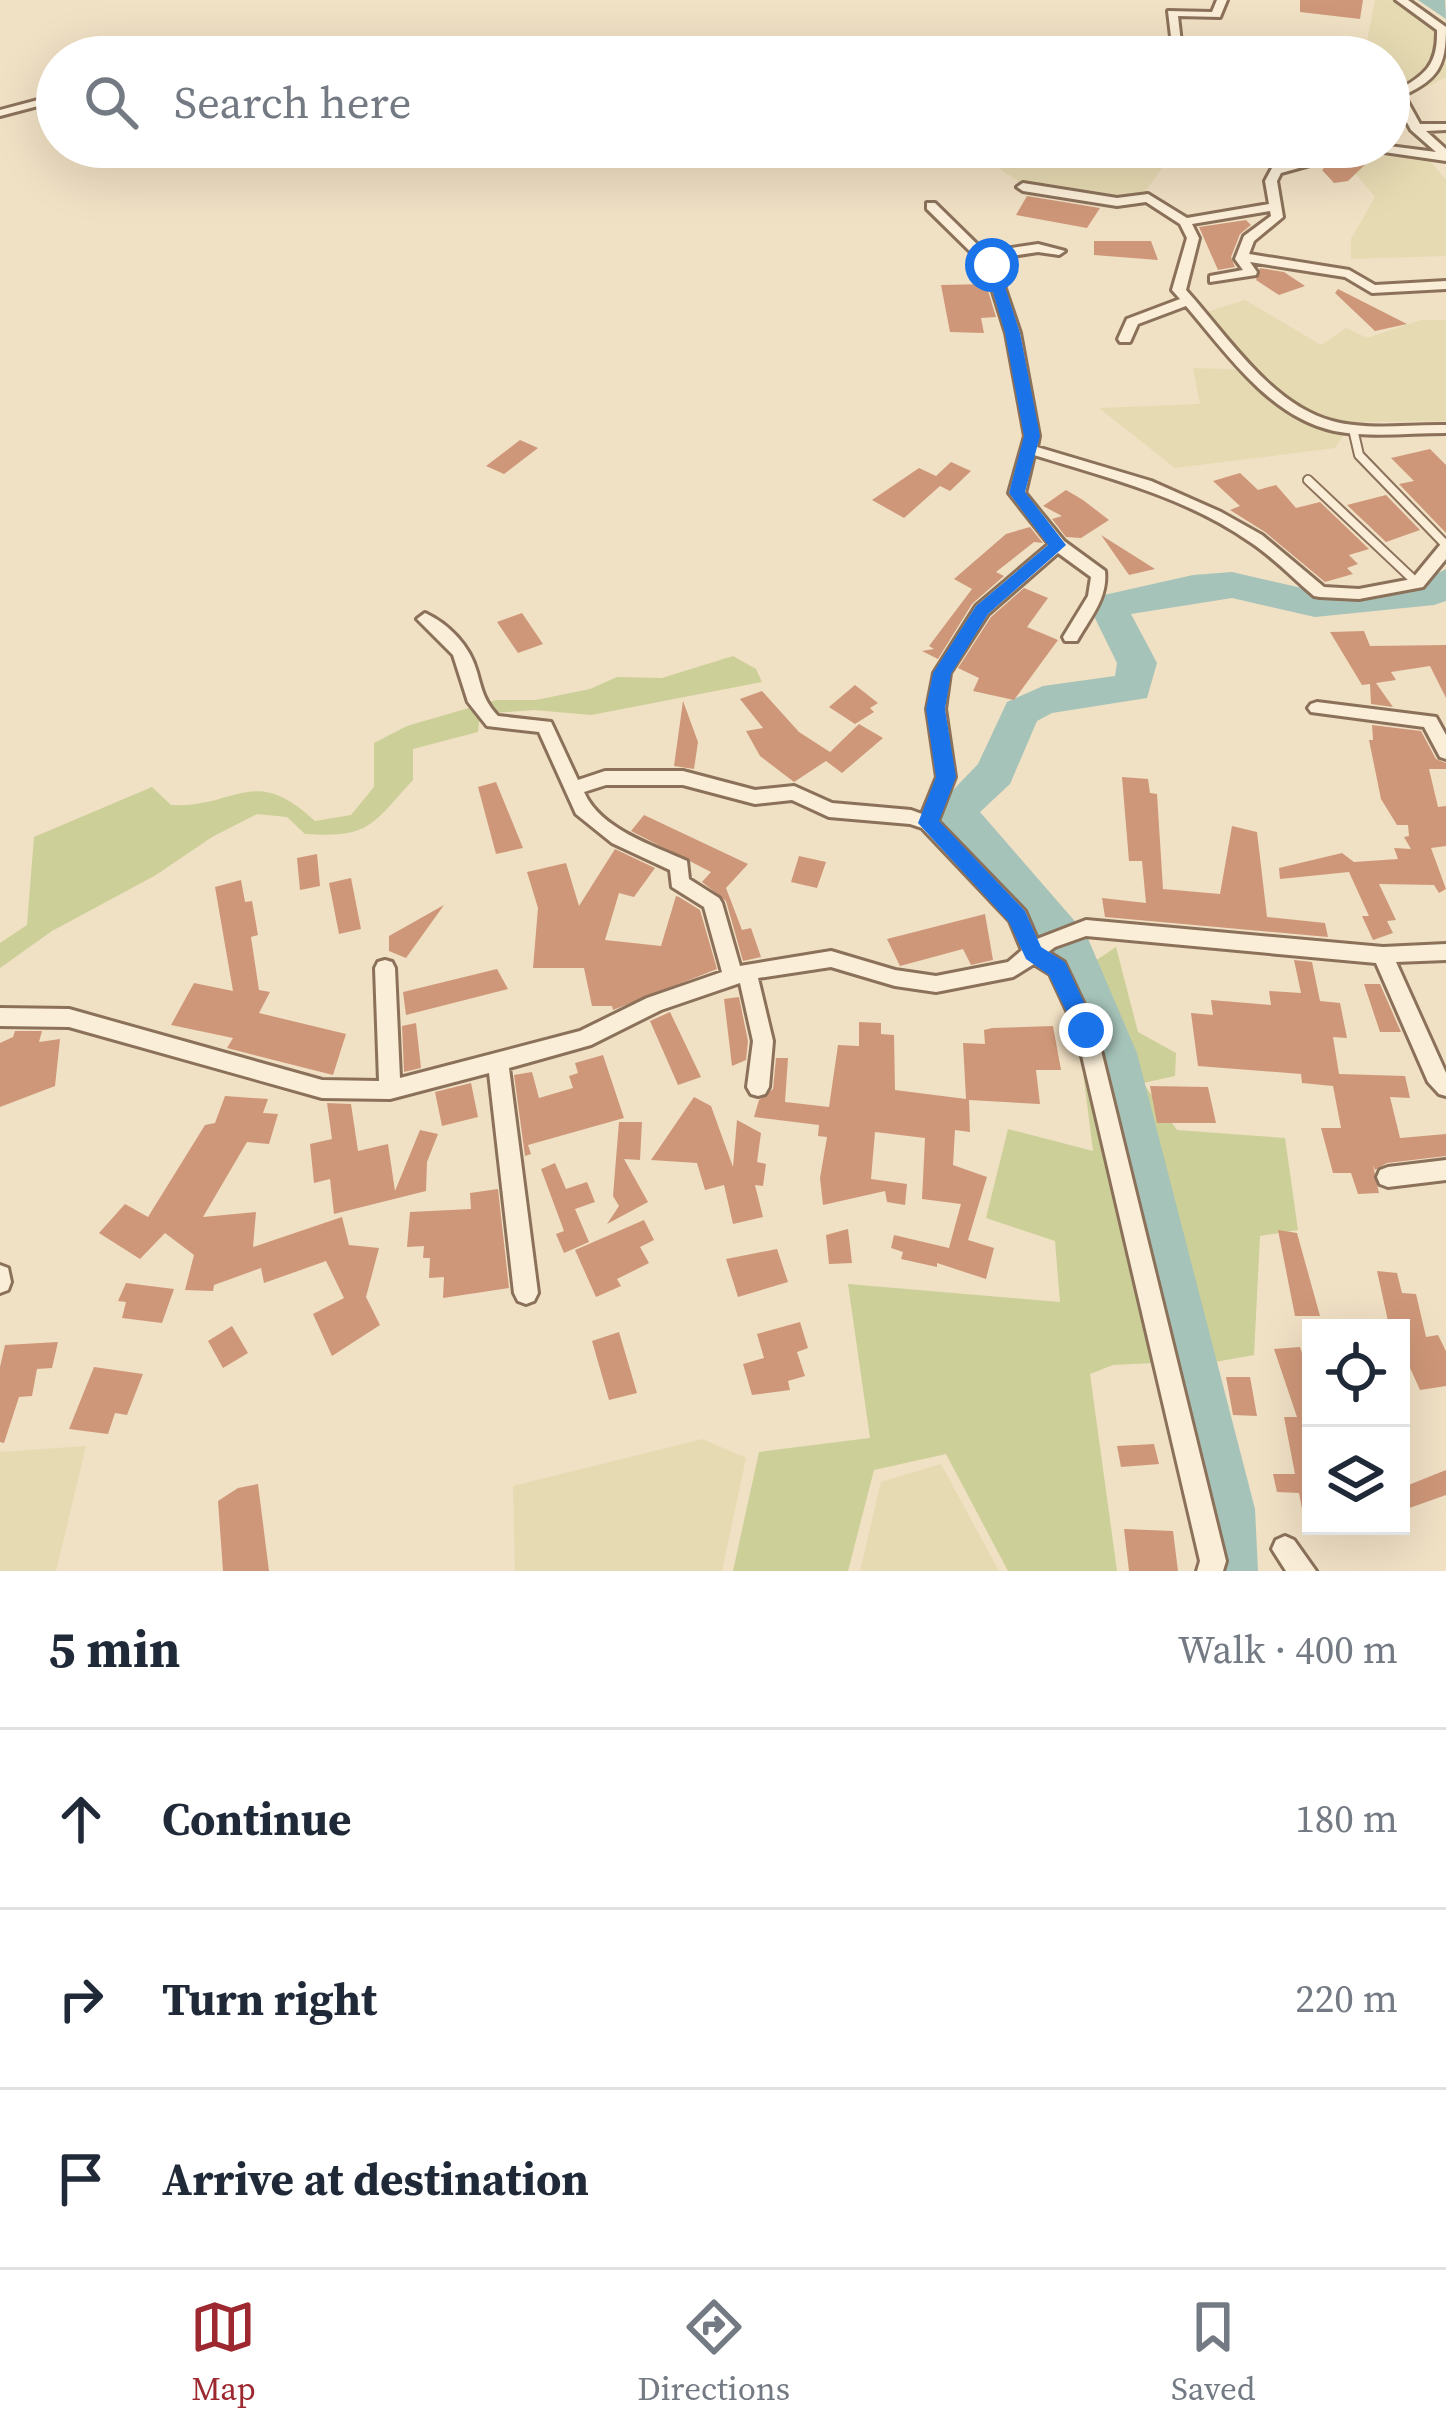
<!DOCTYPE html>
<html lang="en">
<head>
<meta charset="utf-8">
<style>
	body { margin:0; font-family:"Source Serif 4",serif; background:#f6f6f7; color:#1f2937 }
	.controls { position:absolute; right:36px; bottom:36px; display:grid; overflow:hidden; border-radius:0px; box-shadow:0 12px 48px #0002 }
	.controls button { width:108px; height:108px; display:grid; place-items:center; padding:0; border:0; border-bottom:3px solid #e0e1e3; background:#fff; color:#1f2937; font:60px sans-serif }
	.stop { position:absolute; width:36px; height:36px; margin:-27px; border:9px solid #1a73e8; border-radius:50%; background:#fff }
	.stop.end { background:#1a73e8; border-color:#fff; box-shadow:0 3px 12px #0008 }
	.list { margin:0; padding:0; list-style:none }
	h2 { display:flex; justify-content:space-between; align-items:center; height:156px; margin:0; padding:0 48px; font-size:51px }
	h2 small { font-size:39px; font-weight:400; color:#747a83 }
	.list li { display:grid; grid-template-columns:78px 1fr auto; gap:36px; align-items:center; box-sizing:border-box; height:180px; padding:0 48px; border-top:3px solid #e0e1e3 }
	.list b { display:block; font-size:45px; white-space:nowrap }
	.list em { font-size:39px; font-style:normal; color:#747a83 }
	.icon { flex:none; width:66px; height:66px; fill:none; stroke:currentColor; stroke-width:2; stroke-linecap:round; stroke-linejoin:round }
	.map { position:relative; flex:none; width:1446px; height:1571px; overflow:hidden }
	.search { position:absolute; background:#fff; box-shadow:0 12px 48px #0002; left:36px; right:36px; top:36px; height:132px; display:flex; align-items:center; gap:30px; box-sizing:border-box; padding:0 42px; border-radius:66px; color:#747a83; font-size:45px }
	.sheet { height:696px; background:#fff }
	nav { display:flex; justify-content:space-around; align-items:center; box-sizing:border-box; height:168px; border-top:3px solid #e0e1e3; background:#fff; font-size:33px; color:#747a83 }
	nav a { display:grid; justify-items:center; gap:6px }
	nav .on { color:#9d2830 }
	.map>svg:first-child { display:block }
	.farmland { fill:#e6dab2 }
	.green { fill:#cccf98 }
	.lines { fill:none; stroke-linecap:round; stroke-linejoin:round }
	.river { fill:#a6c3b9; fill-rule:evenodd }
	.building { fill:#cf9779 }
	.lane-casing { stroke:#8b715a; stroke-width:12 }
	.street-casing { stroke:#8b715a; stroke-width:6 }
	.lane { stroke:#faeed8; stroke-width:8 }
	.street { fill:#faeed8; fill-rule:evenodd }
	.route { fill:#1a73e8 }
</style>
</head>
<body>
<div class="map">
<svg width="1446" height="1571" viewBox="0 0 1446 1571">
	<rect width="100%" height="100%" fill="#f0e0c4"/>
	<path class="farmland" d="M1375,0L1415,1L1446,31V77L1393,104L1389,105V57H1364Z
		M1177,147L1144,193L1113,198L1019,182L970,148Z
		M1378,155L1431,162L1446,180V256L1351,259V239L1375,197L1353,171Z
		M1245,300L1321,345L1346,328L1367,338L1421,320H1446V421L1352,422L1335,448L1175,468L1099,408L1200,404L1193,368L1253,370L1206,312Z
		M702,1439L746,1458L722,1571H515L513,1486Z
		M86,1446L56,1571H0V1452Z
		M941,1464L999,1571H860L881,1482Z"/>
	<path class="green" d="M733,656L756,669L762,682L591,715L534,710L480,714L478,732L413,749V780C371,825 371,838 305,834L287,817L257,814L212,837L156,875L52,931L0,968V943L27,925L34,837L152,787L171,805C237,808 253,763 315,821L351,815L374,787V743L407,726L496,700H536L590,689L617,677L662,678Z
		M1116,947L1138,1032L1176,1053L1175,1076L1143,1083L1177,1130L1285,1138L1298,1230L1260,1236L1254,1355L1215,1362L1236,1465L1195,1443L1175,1362L1113,1365L1090,1374L1117,1571H1008L946,1454L874,1470L848,1571H733L759,1452L870,1438L848,1284L1060,1302L1055,1241L986,1218L1008,1129L1093,1151L1071,977Z"/>
	<g class="lines">
		<path class="river" d="M1418,0H1445L1446,19Z
			M1446,569V601L1434,605L1315,617L1232,598L1131,614L1157,663L1147,698L1052,713L1037,721L1010,784L980,812L1086,934L1137,1053L1255,1509L1258,1571H1198L1197,1509L1089,1053L1051,957L933,811L978,764L1007,702L1043,686L1115,676L1117,663L1089,606L1095,597L1193,575L1232,572L1315,591L1424,580Z"/>
	</g>
	<path class="building" d="M1300,0H1363L1360,19L1300,12Z
		M1346,147H1360L1375,155L1348,181L1334,183L1322,170Z
		M1027,196L1100,208L1087,228L1016,215Z
		M1246,220L1251,225L1240,234L1231,257L1235,267L1218,270L1199,227Z
		M1094,241H1151L1158,260L1094,255Z
		M1260,268L1284,272L1305,286L1279,295L1256,280Z
		M986,284L996,317L981,318L984,333L950,332L941,285Z
		M1338,289L1407,324L1375,331L1335,293Z
		M520,440L538,448L504,474L486,466Z
		M1430,449L1446,465V533L1399,484L1414,481L1391,458Z
		M951,462L971,471L950,491L940,486L904,518L872,500L919,468L936,476Z
		M1240,473L1258,490L1276,485L1296,508L1320,502L1369,549L1349,555L1358,564L1347,568L1353,574L1325,582L1265,532L1230,510L1240,506L1213,481Z
		M1066,490L1083,500L1109,520L1081,538L1066,537L1052,519L1062,516L1043,506Z
		M1386,495L1420,530L1386,542L1347,505Z
		M1030,527L1043,543L1034,542L996,572L1004,576L972,604L938,659L922,651L934,649L929,646L972,589L954,579L1006,534Z
		M1101,535L1155,569L1129,575Z
		M1024,588L1048,598L1027,627L1058,640L1014,700L973,691L979,678L958,668L991,617Z
		M522,613L543,644L518,653L497,622Z
		M1364,631L1370,646L1446,645V698L1430,666L1391,672L1396,680L1376,683L1393,707L1371,704L1370,684L1362,685L1330,632Z
		M855,685L878,703L870,708L874,712L855,724L829,707Z
		M762,691L799,732L830,752L859,724L883,738L842,773L826,761L794,782L760,756L746,731L763,728L740,699Z
		M683,701L698,742L694,769L674,766Z
		M1372,725L1421,731L1436,759L1446,763V769H1429L1438,807L1446,806V846L1431,848L1446,889L1439,893L1434,885L1379,884L1396,920L1387,921L1393,933L1373,940L1362,916H1369L1349,872L1280,879L1279,868L1342,853L1354,862L1398,859L1394,848L1411,849L1404,837L1409,836L1408,825H1397L1381,799L1369,740H1373Z
		M1122,777L1148,779L1150,793L1157,794L1163,889L1220,894L1232,826L1257,832L1267,917L1325,923L1328,937L1105,917L1102,898L1146,903L1142,861H1129Z
		M496,782L523,848L496,854L478,787Z
		M644,815L748,864L726,888L742,930L751,928L761,957L743,961L726,901L702,882L711,872L631,831Z
		M615,849L655,868L634,897L619,893L605,940L661,946L676,896L679,897L700,910L717,969L613,1010L612,1006H592L584,968H533L538,908L527,872L566,863L579,906Z
		M317,854L320,886L300,890L297,858Z
		M799,856L826,862L817,888L791,882Z
		M351,878L361,929L339,934L329,883Z
		M241,880L245,902L252,901L258,935L251,937L259,990L270,992L259,1013L346,1034L333,1075L227,1048L233,1038L171,1025L194,983L233,991L215,887Z
		M444,905L406,958L389,951V936Z
		M985,914L993,960L971,965L963,949L900,966L887,939Z
		M1294,960L1312,962L1320,1001L1340,1003L1347,1038L1333,1037L1339,1074L1405,1076L1410,1098L1390,1097L1400,1138L1446,1134V1156L1387,1163L1375,1170L1373,1165L1379,1193L1358,1194L1351,1173H1333L1321,1128H1341L1333,1086L1302,1083L1301,1074L1198,1066L1191,1013L1213,1015L1211,1000L1271,1005L1269,991L1301,993Z
		M497,969L508,989L406,1015L403,992Z
		M1364,984H1380L1401,1032H1380Z
		M739,997L748,1041L746,1060L732,1066L724,999Z
		M670,1012L701,1077L678,1085L650,1021Z
		M859,1022L881,1023V1034L894,1035L895,1090L966,1099L963,1043L985,1044L984,1030L992,1028L1053,1026L1061,1070H1036L1040,1104L969,1100L970,1132L955,1130L953,1165L987,1177L968,1240L994,1248L986,1279L937,1263V1267L901,1259L903,1252L891,1248L894,1235L949,1248L961,1204L922,1199L925,1138L875,1132L871,1179L907,1184L905,1205L887,1202L885,1191L823,1205L820,1178L827,1137L818,1136L819,1125L754,1117L759,1100L773,1089L776,1058H788L785,1102L829,1107L838,1045L859,1046Z
		M416,1023L421,1068L404,1072L402,1026Z
		M15,1031H42L39,1042L60,1039L55,1086L0,1107V1043L13,1037Z
		M603,1055L624,1118L528,1145L531,1154L525,1156L514,1075L532,1072L539,1098L573,1088L569,1076L578,1073L575,1063Z
		M471,1083L478,1117L442,1126L435,1092Z
		M1150,1086L1208,1087L1216,1123H1157Z
		M225,1096L268,1099L263,1113L278,1114L269,1144L247,1142L203,1217L256,1212L253,1247L342,1217L349,1245L379,1248L366,1297L380,1325L332,1356L313,1314L344,1298L326,1261L264,1283L261,1268L214,1285L213,1291L185,1290L194,1255L165,1233L140,1259L99,1233L125,1204L148,1217L205,1125L215,1123Z
		M694,1097L711,1106L733,1167L737,1120L761,1133L757,1162L766,1164L763,1186L755,1185L763,1217L733,1224L724,1185L705,1190L697,1163L651,1160Z
		M327,1103L351,1104L358,1151L388,1144L395,1191L420,1130L438,1134L427,1162L426,1191L334,1214L330,1179L314,1183L310,1144L332,1139Z
		M619,1122H642L640,1160L624,1159L648,1202L607,1224L619,1206L613,1196Z
		M555,1163L566,1189L587,1182L595,1202L575,1209L589,1242L564,1253L556,1234L564,1231L541,1169Z
		M498,1189L509,1288L443,1298L444,1277L429,1278L430,1258H423L424,1246L407,1247L410,1212L471,1209L470,1193Z
		M644,1220L654,1240L640,1247L649,1263L617,1279L621,1286L596,1297L575,1250Z
		M848,1229L852,1263L829,1264L826,1235Z
		M1278,1230L1297,1233L1320,1316H1295Z
		M777,1249L788,1282L738,1297L726,1259Z
		M1377,1271L1397,1273L1402,1293L1416,1294L1426,1337L1438,1335L1446,1351V1386L1420,1390L1401,1348V1322L1388,1321Z
		M126,1283L174,1289L162,1323L122,1318L126,1302L118,1301Z
		M800,1322L808,1348L797,1352L805,1376L788,1381L790,1390L752,1395L743,1364L764,1358L757,1334Z
		M232,1326L248,1353L223,1368L208,1341Z
		M619,1332L637,1393L609,1400L592,1341Z
		M58,1342L52,1368L37,1369L32,1396L19,1397L4,1443L0,1442V1367L5,1345Z
		M1300,1347L1311,1380V1509H1302L1299,1493L1277,1492L1273,1474H1295L1284,1417H1297L1274,1349Z
		M94,1367L143,1374L127,1415L115,1413L108,1434L69,1429Z
		M1226,1377H1250L1257,1416L1233,1415Z
		M1154,1444L1159,1464L1121,1467L1117,1446Z
		M1446,1470V1495L1401,1511V1488Z
		M258,1484L269,1571H223L218,1501L238,1488Z
		M1124,1529L1173,1531L1178,1571H1129Z"/>
	<g class="lines">
		<g class="lane-casing">
			<path id="lane" d="M1353,429L1359,455L1446,545
				M1308,480L1417,583"/>
		</g>
		<g class="street-casing">
			<path id="street" d="M1217,0H1227L1220,17L1178,16L1182,52L1173,54L1168,11L1212,12Z
				M1396,0H1408L1446,27C1446,65 1439,79 1404,95L1420,124H1446V130L1426,131L1446,149V161L1370,150L1364,147L1389,146L1436,152L1411,130L1392,94C1422,76 1438,69 1437,30Z
				M57,95V101L0,116V110Z
				M1296,147H1309L1324,161L1281,173L1277,181L1283,217L1254,241L1249,254L1349,270L1375,285L1446,281V289L1372,293L1345,277L1250,262L1257,272L1256,275L1210,282V276L1243,270L1235,259L1244,236L1271,216L1270,211L1192,224L1199,238L1186,290C1226,334 1270,404 1332,421C1368,431 1409,424 1446,425V433C1409,433 1370,438 1334,431C1269,417 1226,352 1186,306L1138,324L1130,342H1120L1118,339L1127,319L1180,299L1172,290L1187,238L1180,224L1146,202L1117,206L1023,191L1017,187L1023,183L1117,198L1148,194L1187,218L1269,204L1265,181L1272,168L1309,160Z
				M927,203H935L985,252L1038,244L1065,251L1059,255L1038,252L992,259L997,265L1020,333L1039,436L1037,447L1151,481L1221,512L1262,535L1324,587L1359,589L1412,579L1440,545L1446,544V559L1423,587L1359,599L1320,597L1314,596C1293,578 1273,557 1250,542C1186,497 1108,478 1034,455L1025,493L1064,541L1105,571C1108,598 1090,618 1077,641H1065L1063,637L1088,596L1091,577L1058,553L988,614L950,673L945,709L955,777L938,821L1025,911L1037,939L1086,920L1383,947L1446,944V960L1396,962L1446,1073V1096L1439,1094L1428,1082L1376,963L1086,936L1055,947L1048,952L1064,962L1096,1030L1226,1561L1223,1571H1197L1200,1561L1076,1030L1050,974L1034,964L1013,977L936,992L895,986L831,967L758,978L773,1041L769,1087L765,1094L758,1096L751,1094L747,1087L753,1041L740,983L661,1010L591,1045L509,1068L538,1293L534,1301L526,1304L518,1301L514,1293L489,1073L390,1099L322,1098L69,1027L0,1026V1008L69,1009L322,1080L379,1081L375,968L378,962L385,960L392,962L395,968L400,1078L580,1031L647,998L722,972L704,907L672,887L670,870L612,843L576,814L539,732L487,726L468,702L453,655L417,619L425,613C449,624 470,646 477,672C482,690 484,701 498,716L551,722L578,780L605,771H683L755,790L794,786L832,803L911,810L922,814L937,777L927,709L934,673L976,606L1049,544L1009,493L1025,436L1006,333L985,266L927,209ZM606,785H683L755,804L792,800L829,817L910,824L922,828L1010,921L1022,950L1008,962L936,976L895,970L831,951L740,966L722,903L719,898L689,879L687,861C652,845 600,829 584,792Z
				M1317,702L1436,717L1446,735V759L1440,757L1424,727L1311,712L1308,708L1311,704Z
				M1446,1160V1180L1388,1187L1380,1184L1377,1177L1380,1170L1388,1167Z
				M0,1265L8,1268L11,1282L8,1290L0,1293Z
				M1285,1536L1294,1540L1316,1571H1286L1272,1549L1276,1540Z"/>
		</g>
		<use href="#lane" class="lane"/>
		<use href="#street" class="street"/>
	</g>
	<path class="route" d="M992,261L998,265L1020,333L1040,436L1025,492L1066,545L988,614L951,674L945,709L956,777L939,821L1025,911L1041,947L1065,962L1097,1030L1086,1039L1078,1036L1049,975L1026,959L1009,922L918,823L936,777L926,709L933,673L976,606L1048,545L1009,493L1024,436L1005,333L985,265Z"/>
</svg>
<div class="controls">
<button><svg class="icon" aria-label="locate" viewBox="0 0 24 24"><circle cx="12" cy="12" r="6"/><path d="M12 2v4M12 18v4M2 12h4M18 12h4"/></svg></button>
<button><svg class="icon" aria-label="layers" viewBox="0 0 24 24"><path d="M12 4l9 5-9 5-9-5zM3 14l9 5 9-5"/></svg></button>
</div>
<div class="stop" style="left:992px;top:265px"></div>
<div class="stop end" style="left:1086px;top:1030px"></div>
<div class="search"><svg class="icon" aria-label="search" viewBox="0 0 24 24"><circle cx="10" cy="10" r="6"/><path d="M15 15l6 6"/></svg>Search here</div>
</div>
<section class="sheet">
<h2>5 min<small>Walk · 400 m</small></h2>
<ul class="list">
<li><svg class="icon" aria-label="ahead" viewBox="0 0 24 24"><path d="M12 20V5M6 11l6-6 6 6"/></svg><div><b>Continue</b></div><em>180 m</em></li>
<li><svg class="icon" aria-label="right" viewBox="0 0 24 24"><path d="M7 20v-9h11M14 6l5 5-5 5"/></svg><div><b>Turn right</b></div><em>220 m</em></li>
<li><svg class="icon" aria-label="arrive" viewBox="0 0 24 24"><path d="M6 21V4h12l-3 4 3 4H6"/></svg><div><b>Arrive at destination</b></div></li>
</ul>
</section>
<nav>
<a class="on"><svg class="icon" aria-label="map" viewBox="0 0 24 24"><path d="M3 6l6-2 6 2 6-2v14l-6 2-6-2-6 2zM9 4v14M15 6v14"/></svg>Map</a>
<a><svg class="icon" aria-label="directions" viewBox="0 0 24 24"><path d="M12 3l9 9-9 9-9-9zM9 14v-3h6M13 9l2 2-2 2"/></svg>Directions</a>
<a><svg class="icon" aria-label="saved" viewBox="0 0 24 24"><path d="M7 4h10v16l-5-4-5 4z"/></svg>Saved</a>
</nav>
</body>
</html>
